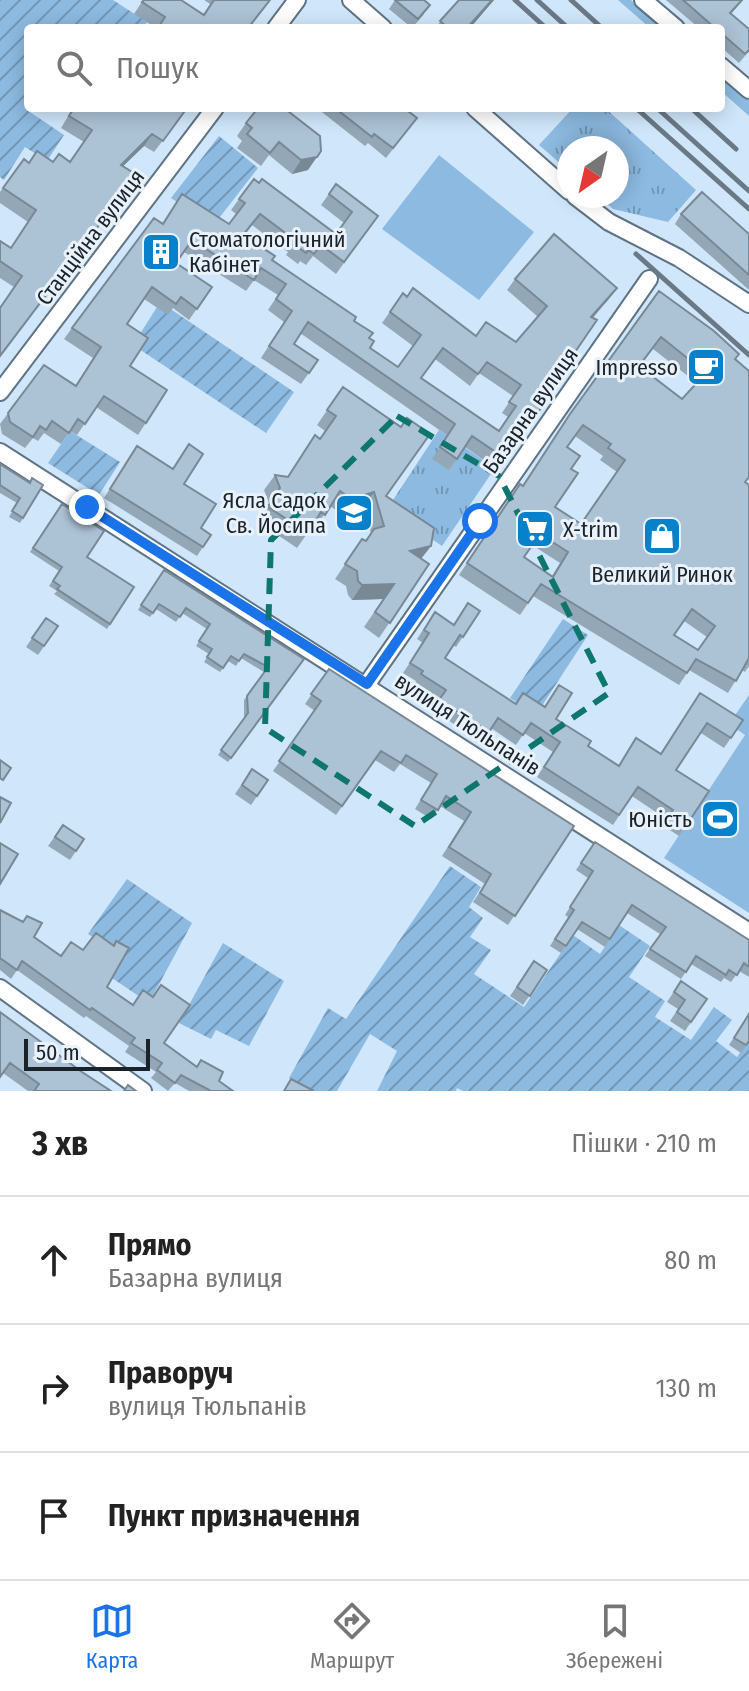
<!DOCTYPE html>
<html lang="uk">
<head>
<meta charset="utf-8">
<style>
	body { margin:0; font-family:"Fira Sans Condensed",sans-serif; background:#f2f2f2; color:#222 }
	.compass { position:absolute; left:557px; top:136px; width:72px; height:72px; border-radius:50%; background:#fff; box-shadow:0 4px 20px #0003; rotate:214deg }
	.scale { position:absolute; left:24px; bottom:20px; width:126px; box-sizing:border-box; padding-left:8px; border:4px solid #1a232a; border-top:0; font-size:22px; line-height:28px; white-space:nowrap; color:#1a232a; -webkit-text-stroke:6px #e9f2fa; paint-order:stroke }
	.stop { position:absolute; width:24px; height:24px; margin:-18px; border:6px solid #1a73e8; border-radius:50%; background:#fff }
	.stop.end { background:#1a73e8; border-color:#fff; box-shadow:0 2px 8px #0008 }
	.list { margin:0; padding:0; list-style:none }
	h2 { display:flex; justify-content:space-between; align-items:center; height:104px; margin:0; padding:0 32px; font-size:34px }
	h2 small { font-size:26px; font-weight:400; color:#767676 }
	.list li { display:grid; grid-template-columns:52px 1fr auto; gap:24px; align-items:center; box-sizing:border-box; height:128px; padding:0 32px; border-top:2px solid #e0e0e0 }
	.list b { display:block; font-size:30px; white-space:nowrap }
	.list p { margin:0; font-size:26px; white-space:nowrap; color:#767676 }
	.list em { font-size:26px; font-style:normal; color:#767676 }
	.icon { flex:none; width:44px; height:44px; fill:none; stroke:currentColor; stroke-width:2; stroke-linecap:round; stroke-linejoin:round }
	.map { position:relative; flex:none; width:749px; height:1091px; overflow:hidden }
	.search { position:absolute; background:#fff; box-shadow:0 4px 20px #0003; left:24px; right:24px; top:24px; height:88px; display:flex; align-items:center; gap:20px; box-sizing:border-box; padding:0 28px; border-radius:8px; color:#767676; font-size:30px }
	.sheet { height:488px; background:#fff }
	nav { display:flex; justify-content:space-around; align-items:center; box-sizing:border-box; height:112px; border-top:2px solid #e0e0e0; background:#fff; font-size:22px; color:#767676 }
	nav a { display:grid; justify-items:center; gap:4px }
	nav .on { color:#1a73e8 }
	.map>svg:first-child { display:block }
	.grass { fill:#8dbae1 }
	.park { fill:url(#park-tufts) }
	.garden { fill:url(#garden-furrows) }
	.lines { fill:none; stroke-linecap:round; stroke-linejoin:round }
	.minor-casing { stroke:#5e7384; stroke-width:20 }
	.minor { stroke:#fff; stroke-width:16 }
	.rail { stroke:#6a7986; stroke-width:5 }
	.wall { fill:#94a7b7; fill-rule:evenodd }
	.shaded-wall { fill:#788895 }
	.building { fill:#acc2d5; stroke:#788895; stroke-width:2; fill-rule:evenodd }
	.route { stroke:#1a73e8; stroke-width:10 }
	.marked { fill:none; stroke:#0f766e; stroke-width:6; stroke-dasharray:16 10; stroke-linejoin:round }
	.labels { text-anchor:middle; stroke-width:6; stroke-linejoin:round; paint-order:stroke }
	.street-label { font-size:22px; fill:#1a232a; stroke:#e9f2fa }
	.poi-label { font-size:22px; fill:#1a232a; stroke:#e9f2fa; text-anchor:end }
</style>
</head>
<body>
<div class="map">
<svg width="749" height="1091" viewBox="0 0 749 1091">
	<defs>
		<pattern id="park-tufts" width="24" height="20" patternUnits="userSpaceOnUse" patternTransform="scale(2)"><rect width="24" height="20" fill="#8dbae1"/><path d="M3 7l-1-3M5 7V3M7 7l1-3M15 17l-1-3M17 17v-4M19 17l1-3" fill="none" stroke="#7297b7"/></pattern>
		<pattern id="garden-furrows" width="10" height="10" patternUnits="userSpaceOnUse" patternTransform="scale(2)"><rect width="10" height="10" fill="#8dbae1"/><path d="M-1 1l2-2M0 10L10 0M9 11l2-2" fill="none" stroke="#7297b7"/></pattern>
	</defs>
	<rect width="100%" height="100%" fill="#d0e7fb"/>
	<path class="grass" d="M618,0H631L664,28H650Z
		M721,76L749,100V116L721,91Z
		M439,155L534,232L479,300L382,229Z
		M749,695V913L664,858L745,735L729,724Z"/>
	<path class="park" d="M573,108H605L696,190L668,222L613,209L598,196H617V148H569V171L539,145Z
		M439,430L495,468L442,546L387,509Z"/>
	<path class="garden" d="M0,0H113L147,22L143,28H28L27,110L64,135L47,161L25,147L4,180L0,177Z
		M219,136L258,168L213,226L171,198Z
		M157,307L172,310L294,392L266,433L133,345Z
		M70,431L120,462L99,495L48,463Z
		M563,619L588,635L536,715L510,698Z
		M450,866L481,887L469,907L483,918L470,937L491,950L474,974L524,1007L573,935L600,954L619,925L650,946L629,977L665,1001L655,1017L691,1040L714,1007L732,1020L716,1041L737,1057L749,1040V1091H463L457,1088L456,1091H377L397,1051L370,1034L337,1091H313L289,1078L328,1008L346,1019Z
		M127,879L192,923L149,1003L112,978L122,956L88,934Z
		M223,943L284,981L249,1046L216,1030L211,1039L179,1023Z"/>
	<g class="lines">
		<g class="minor-casing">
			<path id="minor" d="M351,0L383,28
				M643,0L676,28
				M276,28L297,0
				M721,66L749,90
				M475,108L569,191
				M575,196L609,222L679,258L749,304
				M0,392L215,108
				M0,452L749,932
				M367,684L649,279
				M0,988L143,1091"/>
		</g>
		<use href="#minor" class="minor"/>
		<path class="rail" d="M515,0L546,28
			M537,0L568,28
			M571,0L602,28
			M636,108L749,209
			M657,108L749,191
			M691,108L736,149
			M636,254L749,355"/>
	</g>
	<path class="wall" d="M143,0L203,15L210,4L204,0H270L249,28H156L134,14Z
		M395,0L424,14L412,28L389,9Z
		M459,0H494L470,28H435Z
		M666,0H743L731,14L749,29V51L739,63L721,47V28H699Z
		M73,108H188L154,152L144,146L123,166L14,287L0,278V241L11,248L28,222L0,203V192L24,159L29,163L70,162L84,142L61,128Z
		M284,108L308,170L292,174L269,155L261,166L237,148L242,141L237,136L246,123Z
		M318,108H404L417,118L386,158L368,143L365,146L318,109Z
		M336,184L378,216L336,274L313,256L306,265L300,261L298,264L286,255L288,252L252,225L244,236L272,260L354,321L369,338L370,348L398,367L413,346L382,323L403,293L476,336L516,342L538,317L507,290L515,279L617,288L593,318L545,396L534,418L526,430L523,427L495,468L465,447L449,470L432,459L448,436L300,333L294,344L318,360L301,384L261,358L284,322L268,310L278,295L254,280L246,291L184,252L176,263L212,287L189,320L173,308L168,315L144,299L127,324L130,366L167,390L138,435L96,407L77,435L70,431L61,444L44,433L38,441L33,438L25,448L2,434L0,424L44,365L76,385L93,358L64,339L72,328L162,224L182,194L229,224L236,214L231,210L239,199L336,234L344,223L321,205ZM435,359L470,386L479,373L513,396L502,413L508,417L499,430L421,378Z
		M681,214L749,234V290L675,224Z
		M659,291L736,359L745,482L749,485V666L745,672L742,670L728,693L689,670L679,685L533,596L520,615L459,575L520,484L523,485ZM653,349L697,383L682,399L640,366ZM575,436L603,456L600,460L617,472L581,524L555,507L571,469L567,448ZM532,545L560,563L552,576L524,557ZM684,621L707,637L698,650L674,635Z
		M343,387L386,496L431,546L421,559L429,564L379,638L364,627L383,599L352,600L348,595L346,586L335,579L362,539L365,541L371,533L363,507L341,514L330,506L314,529L311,528L297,548L257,521L269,503L264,490L275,475L288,476L320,439L325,431L317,425Z
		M131,455L184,484L201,528L211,535L197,556L104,498Z
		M0,464L30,483L23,518L20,523L9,517L17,503L0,493Z
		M62,504L87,557L134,587L107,629L54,594L57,591L49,586L59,571L30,552Z
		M164,570L304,659L228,762L218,755L244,718V700L264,672L241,658L236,666L228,661L220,672L204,662L209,654L196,646L207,629L182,613L176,622L156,609L150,617L138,610Z
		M480,611L456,647L453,645L445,658L516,704L556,719L588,746L618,765L661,753L700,693L743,720L724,748L701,733L676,770L709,791L679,836L662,825L666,819L632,796L613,825L537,777L553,752L524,733L516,745L491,728L482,742L432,710L439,699L414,684L416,681L403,673L423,643L417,639L435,612L453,624Z
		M46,618L58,626L38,655L26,647Z
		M329,669L574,826L508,925L473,902L485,884L442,856L464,821L440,806L431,819L415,809L431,783L400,764L394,772L375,760L336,815L273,771L315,711L305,704Z
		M252,769L268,780L251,805L235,794Z
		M63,825L84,839L70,860L48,846Z
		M595,842L749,940V977L739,971L731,982L724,978L721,982L691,964L681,979L645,956L660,934L627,913L605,947L577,929L561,953L550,946L568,917L565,915L588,878L576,870Z
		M0,910L23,922L27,916L34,937L61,956L83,950L113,945L116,941L107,987L164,1043L197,1066L201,1060L219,1081L233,1091H189L175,1083L168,1091L151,1078L156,1072L125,1052L129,1046L86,1016L84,1018L17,970L11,979L0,970Z
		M534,961L547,970L523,1005L510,996Z
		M681,981L707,999L685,1031L670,1021L678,1009L667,1002Z
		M0,1012L82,1072L111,1091H28L3,1073Z
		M749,1014V1041L741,1053L729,1045Z"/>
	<path class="shaded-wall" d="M492,0H494L470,28H467Z
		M152,134L144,146L113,176L121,165Z
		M317,157L308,170L292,174L301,160Z
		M617,288L609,299L583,328L591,317Z
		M374,492L363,507L341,514L351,499Z
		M431,546L420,560L410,551Z
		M394,584L383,599L352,600L362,585Z"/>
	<path class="building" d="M144,0H181L204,15L214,0H270L248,28H158L165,17L142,2Z
		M395,0H424L430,5L418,19Z
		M459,0H492L467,28H448L440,21Z
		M683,0H742L730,13L749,29V50L745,54L721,33V28H715Z
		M74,108H187L163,141L152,134L121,165L137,175L0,356V308L22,276L0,261V241L11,248L36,210L3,188L24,159L29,163L37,151L53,162L59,154L70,162L92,130L69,116Z
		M258,108H284L320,136L321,151L317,157L301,160L279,142L270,153L247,134L252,128L246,123Z
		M335,108H404L417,118L393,148L374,134L372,137Z
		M254,179L259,183L262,179L336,234L352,212L329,194L336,184L378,216L344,262L321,245L314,254L308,250L306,253L294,244L296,241L260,214L243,235L275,256L272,260L356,317L354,321L373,333L369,338L374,341L370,348L398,367L421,335L390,312L403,293L407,297L413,288L476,336L486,322L516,342L547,306L515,279L554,234L617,288L591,317L597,320L545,396L548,398L534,418L531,416L503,457L472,436L457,459L440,447L455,424L308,322L294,344L318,360L309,373L269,346L292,311L276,299L286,284L261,268L254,280L192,240L176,263L212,287L197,309L181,297L176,304L152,287L127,324L148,338L130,366L167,390L146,423L104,396L85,424L78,419L69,433L52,421L46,430L40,426L33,437L10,422L8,413L44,365L76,386L101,347L72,328L154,218L163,224L182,194L229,224L245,203L239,199ZM443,348L478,374L487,362L521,385L509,402L516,406L499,431L421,378Z
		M702,192L749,234V275L681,214Z
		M659,291L714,331L739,354L735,359L749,371V477L745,482L749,485V658L736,681L696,659L687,673L541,584L528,603L467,563L520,484L523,486L570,414ZM661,337L706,373L682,399L639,366ZM583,425L611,444L608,448L625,460L581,524L555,507L578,473L571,469L580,456L567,447ZM540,534L568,552L553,577L524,557ZM692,609L715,626L698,650L674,635Z
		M343,387L401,427L407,418L430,434L386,496L434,528L431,546L410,551L429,564L390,623L375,612L394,584L362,585L358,581L357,571L345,564L362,539L366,541L374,529L384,526L374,492L351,499L340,491L325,515L321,512L308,533L268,507L280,488L275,475L288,477L315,435L320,439L336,416L327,410Z
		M189,444L203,454L184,484L216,504L201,528L211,535L203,547L110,489L137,446L173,469Z
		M0,464L30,483L32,478L43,485L23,518L12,511L20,498L0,485Z
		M62,504L104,531L87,557L134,587L110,624L57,589L60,586L53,581L62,567L33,548Z
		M164,570L304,659L231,758L221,750L248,713L247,696L268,667L244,654L239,661L231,656L223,668L207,657L212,649L199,641L210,624L186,608L180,617L159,604L153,613L141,605Z
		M468,603L480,611L463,637L460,635L445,658L516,704L523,693L545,707L559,685L572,693L556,719L591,741L588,746L619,766L636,738L661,754L700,693L743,720L731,738L707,723L676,770L709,791L686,826L669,816L673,810L638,787L619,815L544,767L560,742L531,723L523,735L498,718L489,732L439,700L446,690L421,674L423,671L410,663L429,633L424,630L435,612L454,625Z
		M46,618L58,626L44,646L32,638Z
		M329,669L574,826L515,916L480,893L491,874L449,847L471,812L446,796L438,810L421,800L437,774L406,755L401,763L381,751L342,806L279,761L321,701L311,694Z
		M0,760L11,768L3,780L0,778Z
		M252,769L268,780L257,796L242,785Z
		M0,797L11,803L0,823Z
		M63,825L84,839L76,851L55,837Z
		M595,842L749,940V967L744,963L737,975L729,970L726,975L696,956L686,972L650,949L666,927L632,905L610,939L582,922L566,946L555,939L574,910L570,907L593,871L581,863Z
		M0,843L18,854L0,884Z
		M0,910L23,922L27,916L42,923L34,937L61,956L71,942L83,950L96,933L114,946L116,941L129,948L107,987L133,1005L143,990L153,997L161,985L190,1005L164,1043L197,1067L201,1060L223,1072L219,1081L233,1091H211L181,1075L175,1083L157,1070L162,1063L131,1043L135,1038L92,1008L90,1010L22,961L17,970L0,958Z
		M534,961L547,970L530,996L517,987Z
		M681,981L707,999L691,1022L677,1012L685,1000L674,992Z
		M0,1012L82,1072L111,1091H34L39,1084L10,1063L0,1077Z
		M749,1014V1041L746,1045L734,1038Z
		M291,1079L314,1091H284Z
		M128,1085L136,1091H124Z"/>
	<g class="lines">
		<path class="route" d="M87,507L367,684L480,521"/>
	</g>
	<path class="marked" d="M397,416L499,476L609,693L415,826L265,728L271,540Z"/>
	<defs>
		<g id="building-square" transform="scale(2)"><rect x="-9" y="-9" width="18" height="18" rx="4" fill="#0681ca" stroke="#e9f2fa"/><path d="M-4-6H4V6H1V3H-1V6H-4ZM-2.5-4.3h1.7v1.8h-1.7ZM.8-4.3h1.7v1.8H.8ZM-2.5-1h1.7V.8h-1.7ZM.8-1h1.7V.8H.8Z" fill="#fff"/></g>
		<g id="cafe-square" transform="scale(2)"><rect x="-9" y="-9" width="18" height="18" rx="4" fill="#0681ca" stroke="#e9f2fa"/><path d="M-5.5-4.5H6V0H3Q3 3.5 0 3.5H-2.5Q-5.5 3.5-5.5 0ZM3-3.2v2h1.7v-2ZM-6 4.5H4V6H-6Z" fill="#fff"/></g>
		<g id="school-square" transform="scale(2)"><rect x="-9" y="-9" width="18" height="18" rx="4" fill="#0681ca" stroke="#e9f2fa"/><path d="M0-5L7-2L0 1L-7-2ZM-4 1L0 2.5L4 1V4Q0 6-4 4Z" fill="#fff"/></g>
		<g id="supermarket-square" transform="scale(2)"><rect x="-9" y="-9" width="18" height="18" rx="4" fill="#0681ca" stroke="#e9f2fa"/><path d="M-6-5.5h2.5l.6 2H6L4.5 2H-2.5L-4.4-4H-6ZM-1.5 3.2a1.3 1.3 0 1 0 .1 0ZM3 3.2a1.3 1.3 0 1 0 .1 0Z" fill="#fff"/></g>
		<g id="shop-square" transform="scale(2)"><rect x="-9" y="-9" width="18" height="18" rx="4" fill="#0681ca" stroke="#e9f2fa"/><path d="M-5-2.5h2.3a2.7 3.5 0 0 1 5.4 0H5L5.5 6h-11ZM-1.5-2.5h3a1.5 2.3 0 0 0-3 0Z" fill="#fff"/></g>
		<g id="stadium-square" transform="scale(2)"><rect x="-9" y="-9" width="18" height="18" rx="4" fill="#0681ca" stroke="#e9f2fa"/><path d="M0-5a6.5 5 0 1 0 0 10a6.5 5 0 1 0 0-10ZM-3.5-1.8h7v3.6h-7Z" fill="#fff"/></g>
	</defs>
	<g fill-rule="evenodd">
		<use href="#building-square" x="161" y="252"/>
		<use href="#cafe-square" x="706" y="367"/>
		<use href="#school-square" x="354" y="513"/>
		<use href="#supermarket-square" x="535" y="529"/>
		<use href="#shop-square" x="662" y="536"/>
		<use href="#stadium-square" x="720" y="819"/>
	</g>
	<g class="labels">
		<g class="street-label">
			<text transform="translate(90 237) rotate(-53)" y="8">Станційна вулиця</text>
			<text transform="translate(530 410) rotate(-55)" y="8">Базарна вулиця</text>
			<text transform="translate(468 724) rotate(33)" y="8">вулиця Тюльпанів</text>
		</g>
		<g class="poi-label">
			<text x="189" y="247" text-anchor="start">Стоматологічний<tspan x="189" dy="25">Кабінет</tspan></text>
			<text x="678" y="375">Impresso</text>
			<text x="326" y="508">Ясла Садок<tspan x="326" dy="25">Св. Йосипа</tspan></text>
			<text x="563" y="537" text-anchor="start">X-trim</text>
			<text x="662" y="582" text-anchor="middle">Великий Ринок</text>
			<text x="692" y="827">Юність</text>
		</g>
	</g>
</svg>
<svg class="compass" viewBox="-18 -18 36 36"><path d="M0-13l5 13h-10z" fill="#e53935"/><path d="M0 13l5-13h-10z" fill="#767676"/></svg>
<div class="scale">50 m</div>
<div class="stop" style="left:480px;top:521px"></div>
<div class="stop end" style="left:87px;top:507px"></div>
<div class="search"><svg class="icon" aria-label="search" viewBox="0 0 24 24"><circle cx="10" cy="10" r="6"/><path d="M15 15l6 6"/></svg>Пошук</div>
</div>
<section class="sheet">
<h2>3 хв<small>Пішки · 210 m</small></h2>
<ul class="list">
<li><svg class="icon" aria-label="ahead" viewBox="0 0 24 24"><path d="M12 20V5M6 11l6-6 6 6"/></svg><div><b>Прямо</b><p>Базарна вулиця</p></div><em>80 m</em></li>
<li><svg class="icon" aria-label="right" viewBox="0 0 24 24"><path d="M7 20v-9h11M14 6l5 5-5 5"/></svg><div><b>Праворуч</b><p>вулиця Тюльпанів</p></div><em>130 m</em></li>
<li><svg class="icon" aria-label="arrive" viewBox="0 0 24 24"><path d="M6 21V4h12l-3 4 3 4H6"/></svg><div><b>Пункт призначення</b></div></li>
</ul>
</section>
<nav>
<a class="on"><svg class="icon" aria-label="map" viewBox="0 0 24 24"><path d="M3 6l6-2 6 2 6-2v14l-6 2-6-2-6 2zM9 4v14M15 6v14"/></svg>Карта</a>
<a><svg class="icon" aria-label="directions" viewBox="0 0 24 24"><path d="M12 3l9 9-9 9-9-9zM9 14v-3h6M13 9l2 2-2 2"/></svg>Маршрут</a>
<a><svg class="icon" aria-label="saved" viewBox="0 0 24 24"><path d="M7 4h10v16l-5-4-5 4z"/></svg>Збережені</a>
</nav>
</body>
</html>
